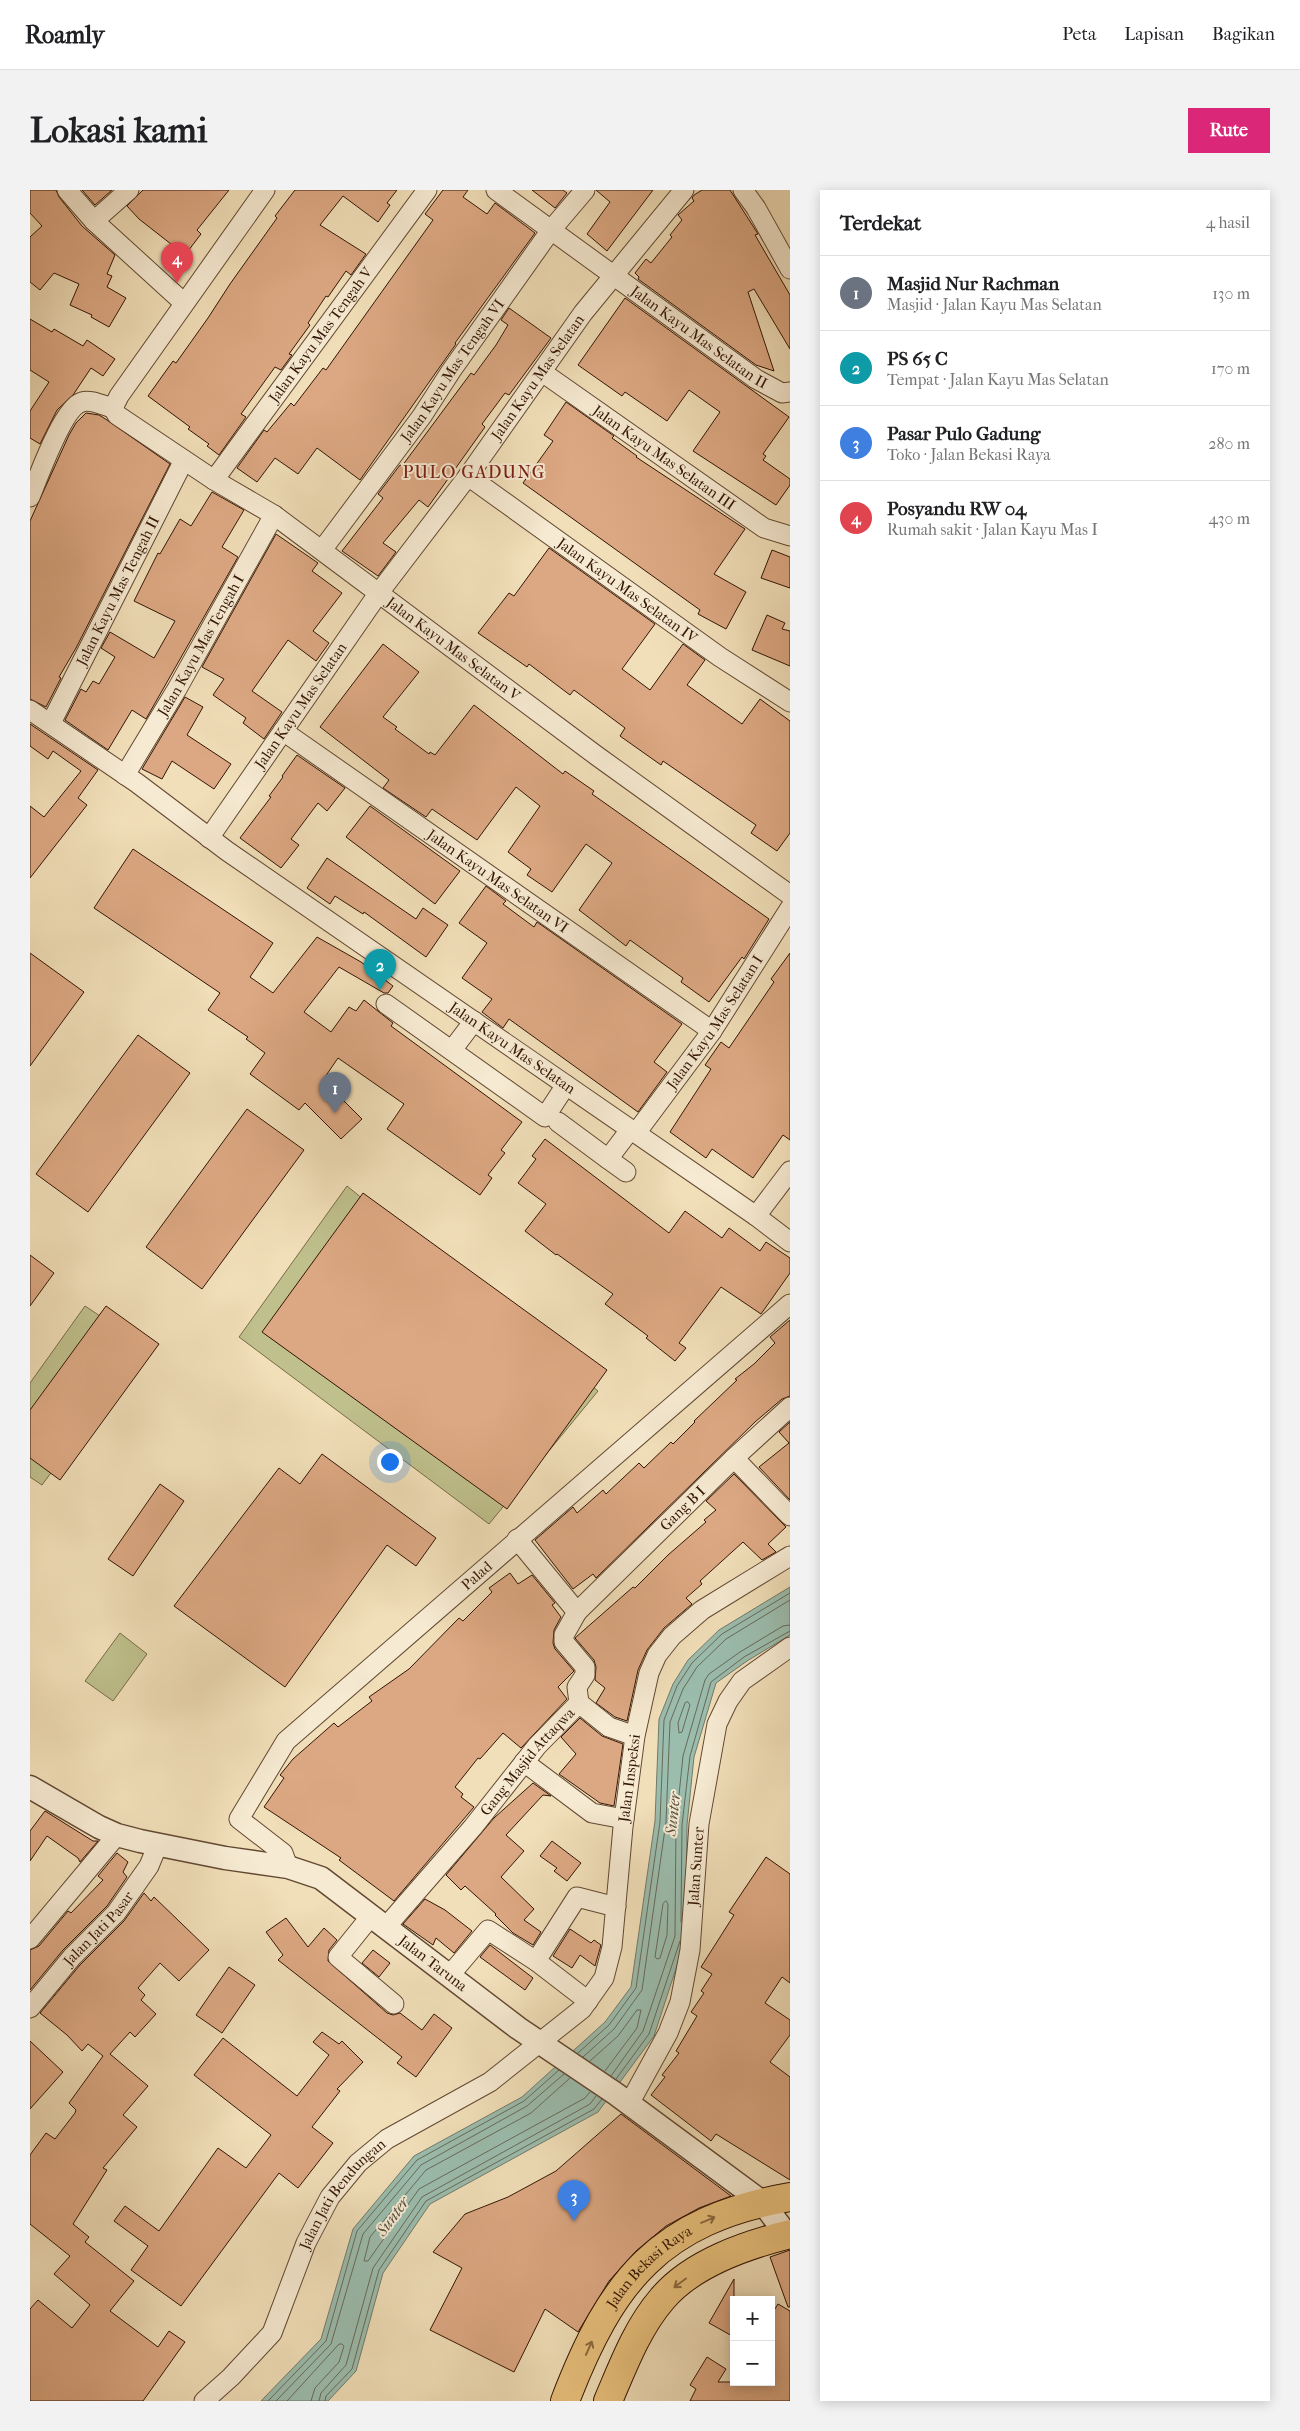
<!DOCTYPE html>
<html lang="id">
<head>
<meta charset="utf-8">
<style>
	body { margin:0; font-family:"IM FELL French Canon",serif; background:#f2f2f2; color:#202124 }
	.controls { position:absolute; right:15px; bottom:15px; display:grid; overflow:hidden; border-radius:0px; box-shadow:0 2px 12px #0003 }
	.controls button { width:45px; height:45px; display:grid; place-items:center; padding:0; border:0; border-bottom:1px solid #e0e0e0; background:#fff; color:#202124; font:25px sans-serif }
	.you { position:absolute; left:359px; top:1271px; width:18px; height:18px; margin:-12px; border:4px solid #fff; border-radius:50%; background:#1a73e8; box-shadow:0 0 0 8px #1a73e833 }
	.badge { display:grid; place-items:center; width:32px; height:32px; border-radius:50%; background:#db2777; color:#fff; font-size:16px; font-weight:700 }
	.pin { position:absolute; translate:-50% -41px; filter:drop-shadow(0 1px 2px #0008) }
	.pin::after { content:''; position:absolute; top:26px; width:18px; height:15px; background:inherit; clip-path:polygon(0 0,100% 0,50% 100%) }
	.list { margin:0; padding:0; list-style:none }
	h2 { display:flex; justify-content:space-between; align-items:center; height:65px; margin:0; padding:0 20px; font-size:21px }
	h2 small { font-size:16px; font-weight:400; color:#757577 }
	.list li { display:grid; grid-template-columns:32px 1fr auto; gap:15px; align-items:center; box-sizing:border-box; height:75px; padding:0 20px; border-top:1px solid #e0e0e0 }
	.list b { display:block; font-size:19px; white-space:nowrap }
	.list p { margin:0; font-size:16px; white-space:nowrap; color:#757577 }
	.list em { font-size:16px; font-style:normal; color:#757577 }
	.map { position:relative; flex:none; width:760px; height:2211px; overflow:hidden; border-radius:0px }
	header { display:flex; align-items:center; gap:30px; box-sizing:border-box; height:70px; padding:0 25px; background:#fff; border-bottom:1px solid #e0e0e0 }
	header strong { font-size:24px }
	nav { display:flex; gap:28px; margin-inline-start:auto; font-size:18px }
	.intro { display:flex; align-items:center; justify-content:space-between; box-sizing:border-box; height:120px; padding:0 30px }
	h1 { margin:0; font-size:35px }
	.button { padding:12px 22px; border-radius:0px; background:#db2777; color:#fff; font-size:18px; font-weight:700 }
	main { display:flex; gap:30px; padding:0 30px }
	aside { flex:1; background:#fff; border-radius:0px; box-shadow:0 2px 12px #0003 }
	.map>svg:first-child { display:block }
	.green { fill:#bfc08c; stroke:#796a48 }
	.water { fill:#9bbdae; stroke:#717a6a }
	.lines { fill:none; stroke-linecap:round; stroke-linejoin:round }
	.shore { stroke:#676959; stroke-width:1 }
	.building { fill:#dca883; stroke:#331504 }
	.minor-casing { stroke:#624831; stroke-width:21 }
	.tertiary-casing { stroke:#624831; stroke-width:25 }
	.primary-casing { stroke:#331504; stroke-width:30 }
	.minor { stroke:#f6ead2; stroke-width:19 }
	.tertiary { stroke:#f6ead2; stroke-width:22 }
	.primary { stroke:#e8c07c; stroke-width:28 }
	.oneway { stroke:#8e6a40 }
	.labels { text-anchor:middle; stroke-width:4; stroke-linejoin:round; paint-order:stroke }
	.street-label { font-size:15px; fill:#331504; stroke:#f6ead2 }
	.water-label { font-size:16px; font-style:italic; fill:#575040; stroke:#f6ead2 }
	.quarter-label { font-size:18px; letter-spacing:1px; fill:#7a1f14; stroke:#f6ead2 }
</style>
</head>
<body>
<header>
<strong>Roamly</strong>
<nav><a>Peta</a><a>Lapisan</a><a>Bagikan</a></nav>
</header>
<div class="intro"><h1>Lokasi kami</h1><a class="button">Rute</a></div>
<main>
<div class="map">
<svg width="760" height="2211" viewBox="0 0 760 2211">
	<rect width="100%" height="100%" fill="#f1dfb9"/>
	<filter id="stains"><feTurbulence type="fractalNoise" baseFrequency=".004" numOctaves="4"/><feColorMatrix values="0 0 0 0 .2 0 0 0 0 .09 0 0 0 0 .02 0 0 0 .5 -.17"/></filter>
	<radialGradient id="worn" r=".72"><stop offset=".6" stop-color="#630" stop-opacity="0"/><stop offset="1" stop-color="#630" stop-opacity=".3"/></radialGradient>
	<path class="green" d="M317,996L568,1201L459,1334L209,1147Z
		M55,1116L115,1156L12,1295L0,1287V1193Z
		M90,1443L117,1464L83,1511L55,1491Z"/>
	<path class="water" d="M760,1397V1445L717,1471L686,1493L664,1567L657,1635L656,1748L624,1846L568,1922L400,2014L353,2083L326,2181L298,2211H231L291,2149L323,2039L384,1966L492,1907L575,1832L601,1797L625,1631L629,1529L643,1494L658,1470L689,1440Z"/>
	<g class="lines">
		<path class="shore" d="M658,1512L660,1515L652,1542L649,1543L648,1533L655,1513Z
			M636,1711L638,1714L637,1745L630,1768L627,1769L625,1767L633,1714Z
			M651,1732L652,1635L660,1566L681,1492L714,1467L760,1441
			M548,1863L579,1835L606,1798L630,1632L634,1530L647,1496L662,1473L692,1444L760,1403
			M553,1867L584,1839L612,1800L636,1632L640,1532L653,1499L667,1477L696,1449L760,1410
			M560,1871L588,1846L607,1820H611L607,1838L575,1881
			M581,1886L613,1841L645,1746L646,1634L653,1566L675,1490L679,1484L710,1462L753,1436L760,1435
			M540,1888L501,1923L396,1980L340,2047L334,2071H338L389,1999L555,1908L560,1902
			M586,1889L619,1844L650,1751
			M238,2211L296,2151L327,2041L387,1970L494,1911L529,1880
			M246,2211L301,2154L333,2044L391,1975L497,1916L534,1884
			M257,2211L309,2154H312L314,2156L309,2172L285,2198L281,2211
			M289,2211L291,2203L316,2175L343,2078L392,2007L560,1914L566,1906
			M295,2211L296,2206L322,2179L349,2080L396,2011L564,1919L572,1909"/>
	</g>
	<path class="building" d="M0,0H26L29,7L52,36L85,65L77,84L82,86L77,97L96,108L79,137L61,127L62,125L40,115L49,94L24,83L10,100L0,92V47L12,36L0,23Z
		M52,0H82L65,15Z
		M113,0H199L167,40L171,44L155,65L109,29L97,16Z
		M265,0H367L357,13L360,15L348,32L313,6L290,35L336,64L321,85L316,81L298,107L296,106L278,133L280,135L259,164L262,165L251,180L245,177L211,224L216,227L189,265L177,256L179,254L158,239L160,237L118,206L143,171L146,173L178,128L200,94L247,28L245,26Z
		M413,0H438L433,7L457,24L465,13L505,43L425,153L426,154L330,290L287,258L268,284L245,268L227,292L207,278L234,240L237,242L261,213L264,216L293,178L296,180L403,30L395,24Z
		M502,0H533L537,3L525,18Z
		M566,0H623L577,61L557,44L580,12Z
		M672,0H700L728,44L725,45L760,105V159L724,99L718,102L744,181L726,175L608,89L609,87L605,83L616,69L621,73L642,47L640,45L652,30L648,25L664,11L662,8L664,5Z
		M595,108L759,227L733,264L736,266L733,270L760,289V295L746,315L663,261L690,222L659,200L637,231L595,202L592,206L548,175Z
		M479,118L521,148L479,205L475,203L452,234L455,237L398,317L389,310L353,353L366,362L348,386L312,361L353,308L348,304L370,275L372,276L441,183L444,185L466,155L478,135L471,130Z
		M0,129L22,142L24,139L53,156L57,150L85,169L73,186L61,178L43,205L27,220L10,254L0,248V221L19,192L0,180Z
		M536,212L584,246L582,248L607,266L606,267L715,339L684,384L716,402L696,439L668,424L670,420L493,293L523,251L514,245Z
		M56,223L69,225L77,230L140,274L46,458L29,487L31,488L16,517L0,509V331L39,245L46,233Z
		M182,302L214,320L192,357L208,367L116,529L102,520L78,560L35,530L51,499L56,502L63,491L69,494L85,467L71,458L80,442L124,468L145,431L104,411L128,363L130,364L150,329L161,336Z
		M246,344L288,373L282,381L312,403L283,441L299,453L286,471L258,450L222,501L252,522L234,549L213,533L216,528L183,505L194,489L172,477Z
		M519,358L625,434L592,479L620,500L653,454L675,470L657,495L712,534L730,509L760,531V643L747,661L721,643L726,635L633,571L631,575L590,546L595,538L544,500L540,505L499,474L497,477L448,443L479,403L484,406Z
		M742,360L760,367V398L731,388Z
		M737,425L755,433L752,439L760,441V476L722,460Z
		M353,454L389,482L353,527L367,537L365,539L399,564L400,562L405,565L444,515L533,584L535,581L564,601L562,604L739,729L714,769L712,767L679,812L651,792L653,788L600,750L596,756L549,720L582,673L556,654L522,702L497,685L501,679L478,662L510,616L486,597L447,650L402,619L396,627L353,598L359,590L290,537Z
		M155,507L173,517L157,545L201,574L184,599L142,571L132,589L112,579Z
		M0,534L68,580L48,608L57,615L0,688V616L14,627L51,581L23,561L18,569L0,556Z
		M267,565L315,598L297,621L288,613L261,649L269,655L251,678L210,648L241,607L239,606L253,587L252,586Z
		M340,616L430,681L405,714L316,647Z
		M103,659L243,753L220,787L243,803L287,747L331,772L363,796L358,803H354L309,777L274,822L301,842L319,817L326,821L334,810L363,833L361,836L492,932L471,960L475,963L458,985L462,988L450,1005L357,939L374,914L308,868L293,890L332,929L311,949L275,913L269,920L220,884L235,863L216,849L218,847L178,820L190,803L64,718Z
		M297,668L386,729L393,718L418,735L396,767L334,722L333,724L305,706L300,714L277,698Z
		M456,696L476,711L473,714L504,737L507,732L652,834L624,872L637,882L608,922L479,829L473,838L452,822L462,809L432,788L457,753L429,733Z
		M0,763L54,802L0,876Z
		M760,763V950L753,945L723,988L682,959L676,968L640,942L681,879L675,875L691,852L699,858L744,792L741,789Z
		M108,845L160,883L58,1022L6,984Z
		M217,919L274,960L172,1099L116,1057Z
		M515,949L639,1043L655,1021L692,1048L699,1038L730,1061L736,1052L760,1068V1083L731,1124L691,1097L649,1153L656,1158L645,1171L616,1148L618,1146L575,1114L583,1104L527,1064L526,1065L495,1041L516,1014L488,993L506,969L502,966Z
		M333,1003L577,1180L477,1319L232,1142Z
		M0,1065L24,1083L0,1116Z
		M76,1116L129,1154L30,1290L0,1268V1220Z
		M760,1130V1206L752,1209L725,1232L566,1388L563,1384L543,1399L505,1350L543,1317L547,1323L573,1300L576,1304L609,1273L614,1278L641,1252L643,1254L665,1232L664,1231L707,1190L705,1189L724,1174L745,1153L740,1147Z
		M760,1232V1310L729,1277L759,1253L749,1242Z
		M292,1264L406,1348L386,1376L357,1355L255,1497L144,1416L249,1278L270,1294Z
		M704,1284L756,1337L738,1354L746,1362L732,1370L713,1352L670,1391L672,1394L656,1408L662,1414L634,1438L617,1460L608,1480L597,1531L585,1527L566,1513L575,1498L565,1490L566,1477L564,1470L545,1448L603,1397L605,1398L638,1365L676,1332L674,1330L686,1320L676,1311Z
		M130,1294L154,1311L103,1386L78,1369Z
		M480,1383L488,1394L502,1385L525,1413L522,1415L531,1427L524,1440L523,1453L525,1459L544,1481L528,1497L537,1509L491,1558L473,1543L450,1569L448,1568L425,1597L433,1604L431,1607L444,1617L364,1711L309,1670L311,1668L234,1617L254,1588L250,1585L263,1569L304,1533L308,1537L342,1511L339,1507L379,1479L429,1428L433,1431L462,1402L459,1398Z
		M550,1528L572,1546L593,1554L584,1616L570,1613L529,1584L546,1564L531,1547Z
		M503,1593L521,1606L513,1605L476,1645L494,1661L471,1687L504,1719L494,1730L511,1742L503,1755L483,1743L465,1725L466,1724L435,1696L431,1700L416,1685L464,1628Z
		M15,1621L63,1651H68L50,1672L48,1668L17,1646L0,1671V1641Z
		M522,1651L551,1673L537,1691L524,1681L527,1678L510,1666Z
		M87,1663L98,1672L93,1682L97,1687L77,1716L33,1760L0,1800V1760L9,1756L38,1721L41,1723L73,1690L68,1686Z
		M736,1667L760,1684V1793L752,1787L735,1813L760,1830V1845L740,1872L760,1887V1990L686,1944L681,1951L621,1905L635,1887L632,1885L649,1863L646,1861L667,1826L661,1822L674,1803L671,1801L682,1784L671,1777L704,1725L699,1722Z
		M114,1703L121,1711L124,1707L179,1760L149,1791L130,1773L108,1798L115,1805L111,1810L126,1824L105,1847L100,1842L80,1864L118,1896L93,1925L107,1937L73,1978L77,1980L43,2034L59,2047L55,2052L104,2091L80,2121L128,2157L139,2141L155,2152L113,2211H0V2119L8,2110L42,2138L60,2115L24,2084L40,2066L0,2034V1965L16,1943L25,1949L45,1923L46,1920L39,1913L73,1866L58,1854L52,1861L37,1845L10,1823L50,1775L94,1731Z
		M395,1709L415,1720L442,1741L424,1763L406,1748L403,1755L373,1734Z
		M256,1728L278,1757L294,1738L307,1750L299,1760L298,1771L357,1823L363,1825L370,1823L392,1840L404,1824L422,1838L386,1887L367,1873L372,1867L248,1770L253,1765L236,1742Z
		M540,1739L561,1753L564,1750L571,1755L565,1776L550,1765L542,1778L523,1766Z
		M460,1755L503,1788L495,1800L450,1767Z
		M343,1760L360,1773L349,1787L332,1773Z
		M199,1777L225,1795L192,1843L166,1825Z
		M292,1842L309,1854L312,1851L333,1872L307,1899L310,1901L282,1937L303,1953L268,1998L249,1983L151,2116L101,2080L118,2056L84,2031L95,2016L129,2041L188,1958L216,1978L241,1945L164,1885L193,1848L267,1906L299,1865L283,1852Z
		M0,1851L33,1882L0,1919Z
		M591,1924L701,2006L669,2018L636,2036L606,2061L579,2091L548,2142L515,2119L484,2182L400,2140L432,2078L403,2062L435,2024L478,2007L526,1981Z
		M760,2060V2117H758L740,2067Z
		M704,2089V2147L679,2133Z
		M748,2114L760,2121V2211H660L666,2199L660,2195L677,2167L696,2179L688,2192H741V2125Z"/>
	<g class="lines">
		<g class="minor-casing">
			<g id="minor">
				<path d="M37,0L64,31L154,113"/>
				<path id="s1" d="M466,0L726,189L752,203L760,202"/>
				<path d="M713,0L726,18L760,79"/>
				<path d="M64,31L99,0"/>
				<path id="s2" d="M512,182L734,338L760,346"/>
				<path id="s3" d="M83,218L87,225L184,290L244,325L567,566L760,705"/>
				<path d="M83,218L89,206L235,0"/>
				<path id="s4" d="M438,286L690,467L760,512"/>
				<path id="s5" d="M184,290L397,0"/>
				<path d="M0,307C8,288 33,217 52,212C61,209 74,216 83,218"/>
				<path id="s6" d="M292,360L392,226L421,181L521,40L555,0"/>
				<path id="s7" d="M0,520L107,593L197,661L726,1026L760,1052"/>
				<path id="s8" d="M21,533L154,270"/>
				<path id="s9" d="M253,541L682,841"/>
				<path id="s10" d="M95,585L147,499L244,325"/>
				<path id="s11" d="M179,648L348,404L438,286L553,123L654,0"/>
				<path d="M356,814L515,927L536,895"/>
				<path d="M422,860L444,831"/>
				<path d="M528,932L578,969L600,940"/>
				<path id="s12" d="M606,943L682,841L760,718"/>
				<path d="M578,969L596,982"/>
				<path d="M726,1026L760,981"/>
				<path d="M704,1268L760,1326"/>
				<path id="s13" d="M547,1422L704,1268L760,1217"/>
				<path d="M549,1513L579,1537L605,1546"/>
				<path d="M494,1572L562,1623L594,1629"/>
				<path id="s14" d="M258,1677L253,1663L209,1629L256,1551L760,1114"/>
				<path d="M341,1726L308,1767L364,1814"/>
				<path id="s15" d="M355,1738L443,1637L507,1556L549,1513L547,1497L555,1485V1477L534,1452V1445L547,1422L487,1349"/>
				<path d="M0,1749L87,1645"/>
				<path d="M506,1771L547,1707L586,1717"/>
				<path d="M419,1786L458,1740L506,1771L558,1811"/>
				<path id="s16" d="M0,1818L42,1767L86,1723L119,1676L128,1654"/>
				<path id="s17" d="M599,1914L638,1843L650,1812L660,1760L669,1634L687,1534L698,1511L712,1491L760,1457"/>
				<path id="s18" d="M174,2211L201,2187L242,2143L276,2053L300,2007L328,1973L357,1949L460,1892L552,1819L574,1788L582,1757L593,1637L605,1546L619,1483L627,1465L642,1446L672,1420L760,1366"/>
			</g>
		</g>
		<g class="tertiary-casing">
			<g id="tertiary">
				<path id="s19" d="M0,1597L69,1637L87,1645L110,1651L195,1668L258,1677L291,1688L488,1838L586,1904L732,2012L757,2045"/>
			</g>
		</g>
		<g class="primary-casing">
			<g id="primary">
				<path id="s20" d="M535,2211C581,2091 629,2030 760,2007"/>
				<path d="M578,2211C593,2176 607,2138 632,2109C662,2073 716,2055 760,2044"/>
			</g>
		</g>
		<use href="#minor" class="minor"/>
		<use href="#tertiary" class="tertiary"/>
		<use href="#primary" class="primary"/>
	</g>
	<defs><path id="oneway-shaft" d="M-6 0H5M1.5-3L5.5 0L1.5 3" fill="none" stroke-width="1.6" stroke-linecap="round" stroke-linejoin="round" transform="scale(1.25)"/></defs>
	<g class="oneway">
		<use href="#oneway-shaft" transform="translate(678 2030) rotate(-23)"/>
		<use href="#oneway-shaft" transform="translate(650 2093) rotate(143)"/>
		<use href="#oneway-shaft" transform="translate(559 2158) rotate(-66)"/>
	</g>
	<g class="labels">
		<g class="street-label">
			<text dy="5" stroke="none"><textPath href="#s5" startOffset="180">Jalan Kayu Mas Tengah V</textPath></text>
			<text dy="5" stroke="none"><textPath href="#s1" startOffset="251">Jalan Kayu Mas Selatan II</textPath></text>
			<text dy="5" stroke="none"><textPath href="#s6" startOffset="222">Jalan Kayu Mas Tengah VI</textPath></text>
			<text dy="5" stroke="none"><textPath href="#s11" startOffset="566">Jalan Kayu Mas Selatan</textPath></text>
			<text dy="5" stroke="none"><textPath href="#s2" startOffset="149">Jalan Kayu Mas Selatan III</textPath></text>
			<text dy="5" stroke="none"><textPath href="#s8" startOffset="148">Jalan Kayu Mas Tengah II</textPath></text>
			<text dy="5" stroke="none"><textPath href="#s4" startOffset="196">Jalan Kayu Mas Selatan IV</textPath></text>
			<text dy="5" stroke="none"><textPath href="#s10" startOffset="150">Jalan Kayu Mas Tengah I</textPath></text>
			<text dy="5" stroke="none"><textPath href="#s3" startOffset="418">Jalan Kayu Mas Selatan V</textPath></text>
			<text dy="5" stroke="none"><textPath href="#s11" startOffset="161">Jalan Kayu Mas Selatan</textPath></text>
			<text dy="5" stroke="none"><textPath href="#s9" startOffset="262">Jalan Kayu Mas Selatan VI</textPath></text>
			<text dy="5" stroke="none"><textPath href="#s12" startOffset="136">Jalan Kayu Mas Selatan I</textPath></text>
			<text dy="5" stroke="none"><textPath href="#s7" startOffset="589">Jalan Kayu Mas Selatan</textPath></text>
			<text dy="5" stroke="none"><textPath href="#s13" startOffset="148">Gang B I</textPath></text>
			<text dy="5" stroke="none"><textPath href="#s14" startOffset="414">Palad</textPath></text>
			<text dy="5" stroke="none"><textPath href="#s15" startOffset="219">Gang Masjid Attaqwa</textPath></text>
			<text dy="5" stroke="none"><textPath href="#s18" startOffset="801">Jalan Inspeksi</textPath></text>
			<text dy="5" stroke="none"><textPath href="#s17" startOffset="251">Jalan Sunter</textPath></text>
			<text dy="5" stroke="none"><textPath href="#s16" startOffset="105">Jalan Jati Pasar</textPath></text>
			<text dy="5" stroke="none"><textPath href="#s19" startOffset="449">Jalan Taruna</textPath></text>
			<text dy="5" stroke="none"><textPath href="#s18" startOffset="254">Jalan Jati Bendungan</textPath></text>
			<text dy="5" stroke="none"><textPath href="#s20" startOffset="161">Jalan Bekasi Raya</textPath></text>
		</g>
		<g class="water-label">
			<text transform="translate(642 1624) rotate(-84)" y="6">Sunter</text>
			<text transform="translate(362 2026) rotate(-54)" y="6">Sunter</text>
		</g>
		<g class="quarter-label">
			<text x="444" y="288">PULO GADUNG</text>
		</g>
	</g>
	<rect width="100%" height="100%" filter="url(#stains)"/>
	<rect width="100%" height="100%" fill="url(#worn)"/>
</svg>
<div class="controls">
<button>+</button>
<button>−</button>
</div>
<div class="you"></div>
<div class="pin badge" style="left:305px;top:923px;background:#6b7280">1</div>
<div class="pin badge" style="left:350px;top:800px;background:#0f9aa8">2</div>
<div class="pin badge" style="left:544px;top:2031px;background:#3f7fe0">3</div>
<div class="pin badge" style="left:147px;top:93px;background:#e0444e">4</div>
</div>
<aside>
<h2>Terdekat<small>4 hasil</small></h2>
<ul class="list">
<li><span class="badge" style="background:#6b7280">1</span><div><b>Masjid Nur Rachman</b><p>Masjid · Jalan Kayu Mas Selatan</p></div><em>130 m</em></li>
<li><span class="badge" style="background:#0f9aa8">2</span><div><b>PS 65 C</b><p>Tempat · Jalan Kayu Mas Selatan</p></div><em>170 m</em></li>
<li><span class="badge" style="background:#3f7fe0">3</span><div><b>Pasar Pulo Gadung</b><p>Toko · Jalan Bekasi Raya</p></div><em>280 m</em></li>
<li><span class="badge" style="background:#e0444e">4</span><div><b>Posyandu RW 04</b><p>Rumah sakit · Jalan Kayu Mas I</p></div><em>430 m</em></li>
</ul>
</aside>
</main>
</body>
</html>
